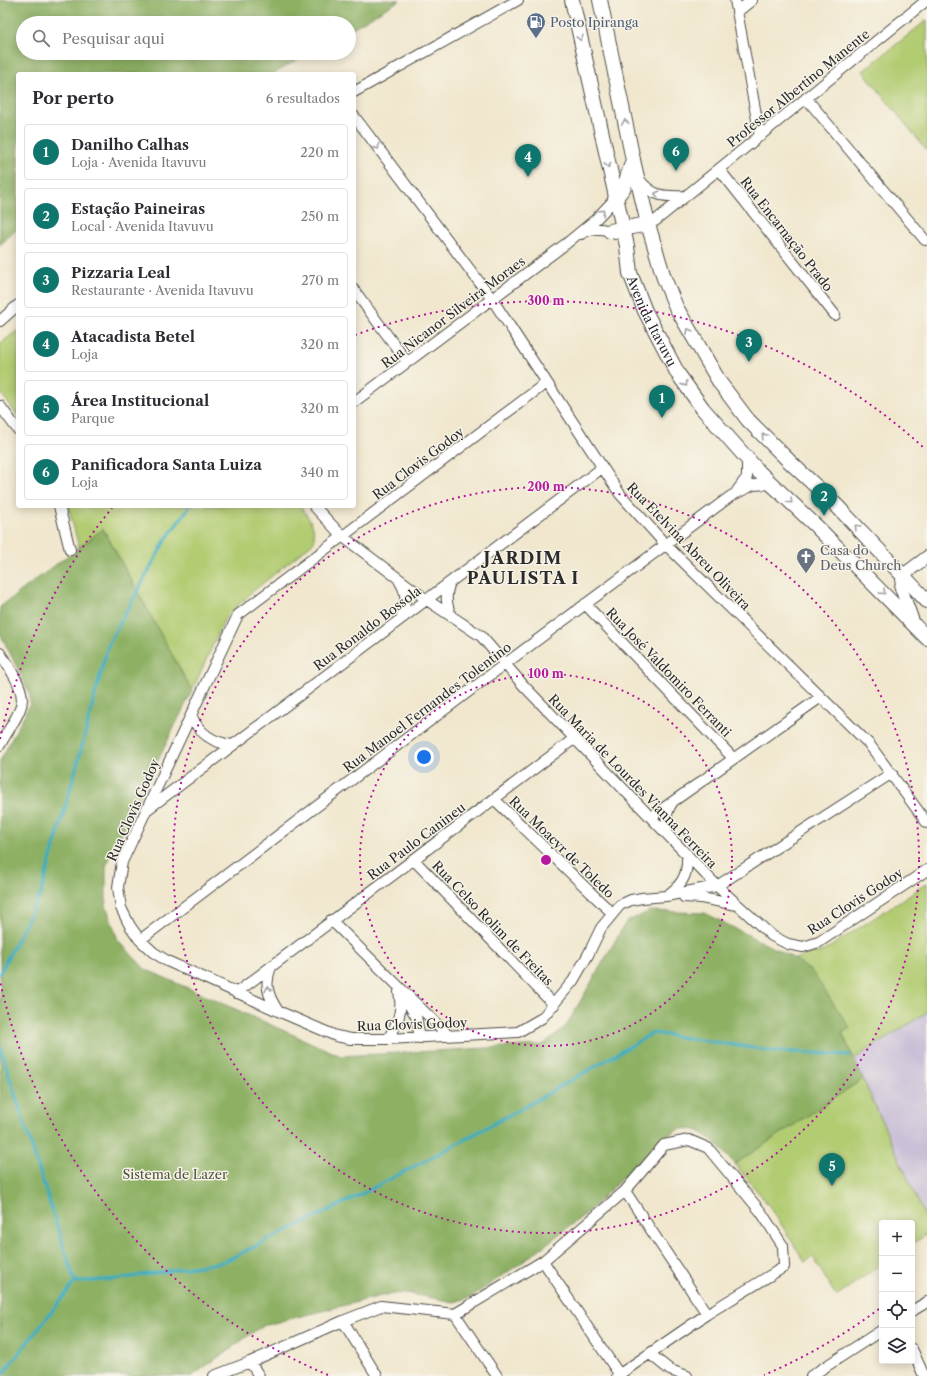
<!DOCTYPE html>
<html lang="pt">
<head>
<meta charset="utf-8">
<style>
	body { margin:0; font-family:"Libre Caslon Text",serif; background:#f2f2f3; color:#2b2b33 }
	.controls { position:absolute; right:12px; bottom:12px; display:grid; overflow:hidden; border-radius:4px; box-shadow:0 2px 10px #0003 }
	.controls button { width:36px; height:36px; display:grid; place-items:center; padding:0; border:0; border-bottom:1px solid #e1e1e2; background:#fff; color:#2b2b33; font:20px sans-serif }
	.you { position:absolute; left:424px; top:757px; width:14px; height:14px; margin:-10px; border:3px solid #fff; border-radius:50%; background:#1a73e8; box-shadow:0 0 0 6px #1a73e833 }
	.badge { display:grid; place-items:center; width:26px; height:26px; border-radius:50%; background:#0f766e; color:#fff; font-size:13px; font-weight:700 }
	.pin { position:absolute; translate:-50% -33px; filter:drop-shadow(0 1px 2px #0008) }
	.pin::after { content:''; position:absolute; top:21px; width:14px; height:12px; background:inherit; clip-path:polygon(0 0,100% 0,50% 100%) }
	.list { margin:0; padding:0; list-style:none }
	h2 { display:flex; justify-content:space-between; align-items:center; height:52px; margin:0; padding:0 16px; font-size:17px }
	h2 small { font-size:13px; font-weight:400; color:#7c7c81 }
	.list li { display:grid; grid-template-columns:26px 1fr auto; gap:12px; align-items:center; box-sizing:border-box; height:56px; margin:0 8px 8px; padding:0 8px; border:1px solid #e1e1e2; border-radius:4px }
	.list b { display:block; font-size:15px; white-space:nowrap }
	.list p { margin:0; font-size:13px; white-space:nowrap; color:#7c7c81 }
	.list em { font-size:13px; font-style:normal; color:#7c7c81 }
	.icon { flex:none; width:22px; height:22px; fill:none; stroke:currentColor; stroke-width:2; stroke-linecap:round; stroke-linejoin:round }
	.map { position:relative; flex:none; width:927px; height:1376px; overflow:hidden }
	.search { position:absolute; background:#fff; box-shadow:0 2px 10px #0003; left:16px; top:16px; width:340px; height:44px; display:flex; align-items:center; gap:10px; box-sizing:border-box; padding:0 14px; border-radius:22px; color:#7c7c81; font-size:15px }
	.panel { position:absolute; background:#fff; box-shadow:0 2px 10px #0003; left:16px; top:72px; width:340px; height:436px; border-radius:4px }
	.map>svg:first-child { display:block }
	.industrial { fill:#c9bfd7 }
	.green { fill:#b2cc72; stroke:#6e7c4e }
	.forest { fill:#8db064; stroke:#5c6e48 }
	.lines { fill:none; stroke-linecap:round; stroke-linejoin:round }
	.stream { stroke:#40adbe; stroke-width:3.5 }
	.minor-casing { stroke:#494743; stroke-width:12 }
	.tertiary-casing { stroke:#494743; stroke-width:14 }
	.secondary-casing { stroke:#494743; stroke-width:16 }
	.minor { stroke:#fff; stroke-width:10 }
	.tertiary { stroke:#fff; stroke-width:12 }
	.secondary { stroke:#fff; stroke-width:14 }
	.oneway { stroke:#a0a0a0 }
	.ring { fill:none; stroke:#b5179e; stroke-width:2; stroke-dasharray:2 4 }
	.labels { text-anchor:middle; stroke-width:3; stroke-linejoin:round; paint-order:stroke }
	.service-label { font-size:13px; fill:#4e5e75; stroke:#f7f3e8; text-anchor:start }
	.street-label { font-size:13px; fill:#2b2b2b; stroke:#f7f3e8 }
	.worship-label { font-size:13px; fill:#5b616d; stroke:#f7f3e8; text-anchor:start }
	.park-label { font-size:13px; fill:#4d533d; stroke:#f7f3e8 }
	.district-label { font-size:17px; font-weight:bold; letter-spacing:1px; fill:#2b2b2b; stroke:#f7f3e8 }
	.centre { fill:#b5179e; stroke:#f7f3e8; stroke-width:2 }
	.ring-label { font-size:12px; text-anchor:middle; font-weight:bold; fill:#b5179e; stroke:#f7f3e8; stroke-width:3; stroke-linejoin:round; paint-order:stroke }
</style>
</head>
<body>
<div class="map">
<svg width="927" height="1376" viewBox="0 0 927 1376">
	<rect width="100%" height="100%" fill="#f7f3e8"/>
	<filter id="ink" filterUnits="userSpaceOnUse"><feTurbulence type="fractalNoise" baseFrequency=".025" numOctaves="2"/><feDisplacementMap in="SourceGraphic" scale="8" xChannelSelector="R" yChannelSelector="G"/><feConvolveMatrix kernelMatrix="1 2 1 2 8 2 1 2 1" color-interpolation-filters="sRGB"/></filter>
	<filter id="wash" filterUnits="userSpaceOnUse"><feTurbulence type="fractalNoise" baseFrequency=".012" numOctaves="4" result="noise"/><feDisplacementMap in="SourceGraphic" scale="16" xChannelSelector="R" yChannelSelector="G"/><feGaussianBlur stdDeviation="0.9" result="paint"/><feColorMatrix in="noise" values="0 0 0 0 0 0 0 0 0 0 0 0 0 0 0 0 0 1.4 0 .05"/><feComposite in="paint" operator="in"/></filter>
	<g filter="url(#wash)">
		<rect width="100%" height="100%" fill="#f0e7ce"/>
		<path class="industrial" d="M927,1012V1221L854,1059Z"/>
		<path class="green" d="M927,20V151L863,71Z
			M18,330V416L0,392V344Z
			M68,506H300C309,518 316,526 314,542L252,592L225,618L192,691L104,530L79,547Z
			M927,883V1012L854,1059L842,1033L849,1028L795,959L808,954L824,951Z
			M863,1079L927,1221V1234L912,1244V1223H882V1264L836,1296L813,1257L805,1262L770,1207L735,1164Z"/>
		<path class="forest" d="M0,0H400L349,30V23H23V53H309L273,74H18V228L0,245Z
			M103,529L192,691L106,866V905L118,940L145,969L341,1056L543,1045L566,1026L626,922L650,911L705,913L795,959L812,972L850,1028L842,1033L863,1079L735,1164C720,1149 704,1125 681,1129C675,1130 669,1135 664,1137L588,1212L524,1261L471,1297L454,1302L406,1293L385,1295L262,1326L192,1376H0V761L30,704V694L0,633V607Z"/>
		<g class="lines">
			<path class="stream" d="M0,973L41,893L76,769L108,645L166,539L190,506
				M0,1047L75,1282L1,1376
				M75,1282L118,1279L223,1262L356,1197L438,1154L537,1100L653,1033L774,1051L850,1055"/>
		</g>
	</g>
	<g filter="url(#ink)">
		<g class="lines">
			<g class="minor-casing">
				<path id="minor" d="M735,0L760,136
					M737,12L752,0
					M354,92L518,0
					M806,98L925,240
					M354,116L492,299L620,494L665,544L869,744L927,823
					M719,169L835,315
					M639,179C652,197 665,197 686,196
					M648,224L655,221L927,0
					M581,234C591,228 604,227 615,234
					M354,290L407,362
					M0,321L18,305
					M546,383L238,615L122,862L118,887L121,908L130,926L140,940L153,952L167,961L278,1011L336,1036L351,1039H388L518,1032L542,1018L573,981L588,955L601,928L620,905L631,900L642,898L666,896L717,886L892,773
					M354,402L567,243L596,219L615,199
					M0,406L18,430
					M737,491L747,477V459
					M59,506L70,550
					M314,506L342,536L427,600L481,636L524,686L717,886L772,936L788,944L803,947L819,942L927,870
					M399,580C409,596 405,602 401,619
					M450,582C445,595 446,603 451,616
					M585,604L733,758
					M0,653C9,668 28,691 20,709C15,722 6,733 0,745
					M191,715C199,734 213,743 233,745
					M494,799L612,913
					M148,809L602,468
					M651,817L821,697
					M668,835C665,823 665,813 672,803
					M413,859L554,1005
					M669,894C684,883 688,873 687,854
					M684,897L701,898L737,905
					M331,920L449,1036
					M140,940L505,664L731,496L753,485L771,484
					M271,967C264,984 268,996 278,1011
					M236,993L575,738
					M406,1000L416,1016L420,1038
					M388,1039C398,1023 403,1011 399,992
					M625,1191L707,1314
					M543,1261L619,1374
					M912,1311L927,1302
					M455,1314L497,1376
					M343,1321L377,1376
					M912,1349L924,1376
					M650,1354L670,1370L687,1376
					M250,1362L259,1376
					M214,1376L250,1362L343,1321L381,1306L455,1314L543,1261L625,1191L664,1145L689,1140L708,1148L761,1212L783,1246L784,1267L707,1314L617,1376
					M811,1376L882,1330"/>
			</g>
			<g class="tertiary-casing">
				<path id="tertiary" d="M914,624L901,588L903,575L927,557"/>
			</g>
			<g class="secondary-casing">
				<g id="secondary">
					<path id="s1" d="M572,0L627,246L630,273L645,311L678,374L703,409L759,472L816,526L927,638"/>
					<path d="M600,0L633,160L648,224L664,278L676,307L720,383L748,420L791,463L836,505L927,601"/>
					<path d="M615,199L624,187L633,160"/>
					<path d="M610,231L648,224"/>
				</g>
			</g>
			<use href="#minor" class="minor"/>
			<use href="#tertiary" class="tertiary"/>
			<use href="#secondary" class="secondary"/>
		</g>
		<defs><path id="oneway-chevron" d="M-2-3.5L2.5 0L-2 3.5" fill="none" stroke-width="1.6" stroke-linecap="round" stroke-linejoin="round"/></defs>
		<g class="oneway">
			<use href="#oneway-chevron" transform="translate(580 38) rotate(78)"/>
			<use href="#oneway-chevron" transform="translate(625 122) rotate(-101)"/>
			<use href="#oneway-chevron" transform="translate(377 147) rotate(53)"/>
			<use href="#oneway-chevron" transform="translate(608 165) rotate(78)"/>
			<use href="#oneway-chevron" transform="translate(657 194) rotate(-168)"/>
			<use href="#oneway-chevron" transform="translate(602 212) rotate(-46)"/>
			<use href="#oneway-chevron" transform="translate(689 331) rotate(-119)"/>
			<use href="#oneway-chevron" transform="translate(685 384) rotate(55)"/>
			<use href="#oneway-chevron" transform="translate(764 436) rotate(-134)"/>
			<use href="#oneway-chevron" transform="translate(790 501) rotate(43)"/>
			<use href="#oneway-chevron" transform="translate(857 527) rotate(-134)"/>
			<use href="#oneway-chevron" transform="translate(883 592) rotate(45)"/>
			<use href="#oneway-chevron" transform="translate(268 989) rotate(-101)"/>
		</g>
	</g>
	<g class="ring">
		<circle cx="546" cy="860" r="186"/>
		<circle cx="546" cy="860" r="373"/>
		<path d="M879 1309A559 559 0 0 1 764 1375M328 1375A559 559 0 0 1 0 981M0 739A559 559 0 0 1 112 508M355 335A559 559 0 0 1 924 448"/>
	</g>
	<defs>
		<g id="fuel-pin" transform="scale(1)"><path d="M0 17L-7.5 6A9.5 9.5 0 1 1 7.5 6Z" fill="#5c6f8a" stroke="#f7f3e8"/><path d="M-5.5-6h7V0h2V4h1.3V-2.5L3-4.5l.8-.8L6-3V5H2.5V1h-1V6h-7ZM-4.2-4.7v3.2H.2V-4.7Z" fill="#fff"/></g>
		<g id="church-pin" transform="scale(1)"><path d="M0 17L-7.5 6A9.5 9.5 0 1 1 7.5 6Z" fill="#6b7280" stroke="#f7f3e8"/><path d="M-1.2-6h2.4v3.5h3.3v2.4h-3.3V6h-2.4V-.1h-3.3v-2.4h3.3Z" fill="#fff"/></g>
	</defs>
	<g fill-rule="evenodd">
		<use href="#fuel-pin" x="536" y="22"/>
		<use href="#church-pin" x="806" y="557"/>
	</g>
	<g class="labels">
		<g class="service-label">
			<text x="550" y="27">Posto Ipiranga</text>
		</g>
		<g class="street-label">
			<text transform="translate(798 88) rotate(-39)" y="5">Professor Albertino Manente</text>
			<text transform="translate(787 234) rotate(52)" y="5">Rua Encarnação Prado</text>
			<text transform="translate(453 312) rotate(-37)" y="5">Rua Nicanor Silveira Moraes</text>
			<text dy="5" stroke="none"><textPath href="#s1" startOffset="332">Avenida Itavuvu</textPath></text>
			<text transform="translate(418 463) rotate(-37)" y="5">Rua Clovis Godoy</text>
			<text transform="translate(689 546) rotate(46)" y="5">Rua Etelvina Abreu Oliveira</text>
			<text transform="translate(367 628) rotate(-37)" y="5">Rua Ronaldo Bossola</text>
			<text transform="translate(669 672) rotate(46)" y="5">Rua José Valdomiro Ferranti</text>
			<text transform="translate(427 707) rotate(-37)" y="5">Rua Manoel Fernandes Tolentino</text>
			<text transform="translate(633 781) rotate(46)" y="5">Rua Maria de Lourdes Vianna Ferreira</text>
			<text transform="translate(133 810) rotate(-66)" y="5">Rua Clovis Godoy</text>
			<text transform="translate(416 841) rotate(-37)" y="5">Rua Paulo Canineu</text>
			<text transform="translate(562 847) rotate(44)" y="5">Rua Moacyr de Toledo</text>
			<text transform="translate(855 901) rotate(-33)" y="5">Rua Clovis Godoy</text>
			<text transform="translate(493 923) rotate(46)" y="5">Rua Celso Rolim de Freitas</text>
			<text transform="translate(412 1024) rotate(-2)" y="5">Rua Clovis Godoy</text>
		</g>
		<g class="worship-label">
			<text x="820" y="555">Casa do<tspan x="820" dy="15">Deus Church</tspan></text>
		</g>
		<g class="park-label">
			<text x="175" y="1179">Sistema de Lazer</text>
		</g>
		<g class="district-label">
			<text x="523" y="564">JARDIM<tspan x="523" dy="20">PAULISTA I</tspan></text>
		</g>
	</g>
	<circle cx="546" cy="860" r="6" class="centre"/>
	<g class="ring-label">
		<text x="546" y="305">300 m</text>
		<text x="546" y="491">200 m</text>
		<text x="546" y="678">100 m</text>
	</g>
</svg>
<div class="controls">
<button>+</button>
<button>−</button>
<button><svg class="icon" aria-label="locate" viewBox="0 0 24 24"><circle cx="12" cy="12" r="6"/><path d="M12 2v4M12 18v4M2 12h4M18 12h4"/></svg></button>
<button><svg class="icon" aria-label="layers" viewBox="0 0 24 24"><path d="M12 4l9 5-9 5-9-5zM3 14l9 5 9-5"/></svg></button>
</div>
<div class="you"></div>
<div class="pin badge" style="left:662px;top:418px">1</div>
<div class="pin badge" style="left:824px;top:516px">2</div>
<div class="pin badge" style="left:749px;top:362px">3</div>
<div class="pin badge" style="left:528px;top:177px">4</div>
<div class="pin badge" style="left:832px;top:1186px">5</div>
<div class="pin badge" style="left:676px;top:171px">6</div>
<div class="search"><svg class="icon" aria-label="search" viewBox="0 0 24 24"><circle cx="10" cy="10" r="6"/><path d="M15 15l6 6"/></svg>Pesquisar aqui</div>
<section class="panel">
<h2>Por perto<small>6 resultados</small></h2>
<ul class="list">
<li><span class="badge">1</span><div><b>Danilho Calhas</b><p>Loja · Avenida Itavuvu</p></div><em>220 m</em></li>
<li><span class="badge">2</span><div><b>Estação Paineiras</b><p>Local · Avenida Itavuvu</p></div><em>250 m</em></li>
<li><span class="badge">3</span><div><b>Pizzaria Leal</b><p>Restaurante · Avenida Itavuvu</p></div><em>270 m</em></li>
<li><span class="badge">4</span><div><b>Atacadista Betel</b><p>Loja</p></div><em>320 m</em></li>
<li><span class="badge">5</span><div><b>Área Institucional</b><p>Parque</p></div><em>320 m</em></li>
<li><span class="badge">6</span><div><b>Panificadora Santa Luiza</b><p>Loja</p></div><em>340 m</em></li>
</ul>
</section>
</div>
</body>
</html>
